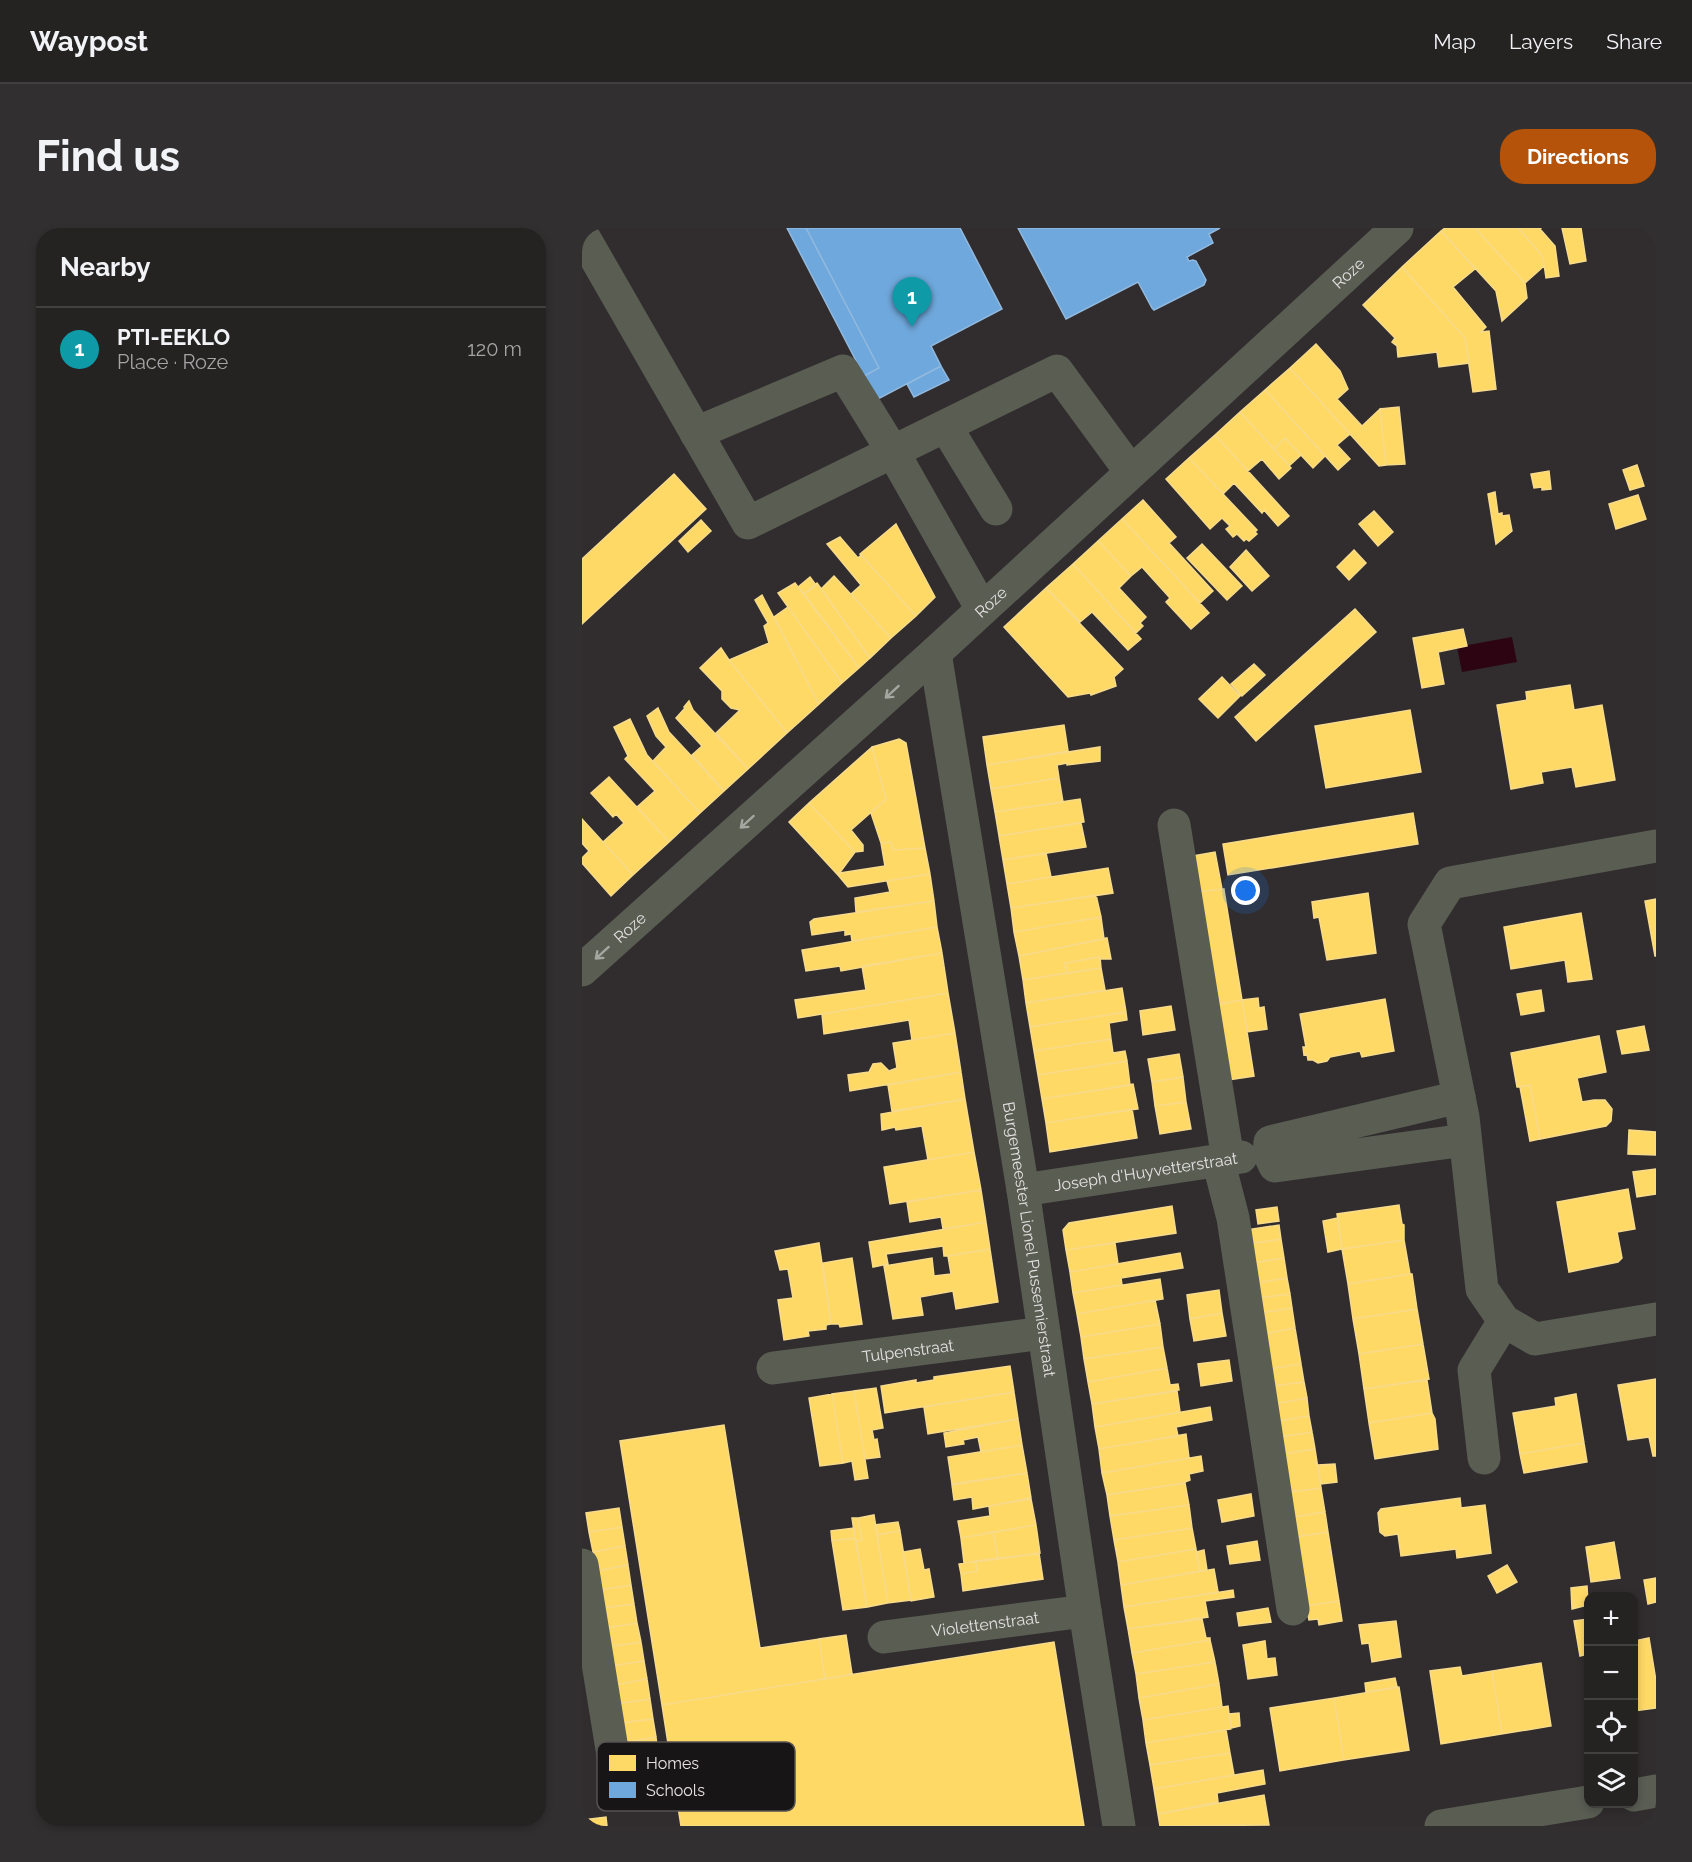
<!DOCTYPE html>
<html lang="en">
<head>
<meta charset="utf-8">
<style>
	body { margin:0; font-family:Raleway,sans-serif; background:#312f2f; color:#f1f3f6 }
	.controls { position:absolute; right:18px; bottom:18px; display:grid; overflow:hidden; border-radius:12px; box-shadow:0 3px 9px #0003 }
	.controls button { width:54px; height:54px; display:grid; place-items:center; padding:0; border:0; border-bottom:2px solid #423f40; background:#252222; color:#f1f3f6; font:30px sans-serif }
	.you { position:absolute; left:664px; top:663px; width:21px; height:21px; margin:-15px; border:4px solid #fff; border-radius:50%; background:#1a73e8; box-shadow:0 0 0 9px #1a73e833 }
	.badge { display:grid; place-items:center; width:39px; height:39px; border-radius:50%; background:#b45309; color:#fff; font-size:20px; font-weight:700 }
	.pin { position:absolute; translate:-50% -50px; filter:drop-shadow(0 2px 3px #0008) }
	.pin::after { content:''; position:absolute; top:32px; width:21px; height:18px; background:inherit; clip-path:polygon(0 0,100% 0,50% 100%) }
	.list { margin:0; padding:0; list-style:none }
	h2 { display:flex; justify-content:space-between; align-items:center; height:78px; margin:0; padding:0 24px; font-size:26px }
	h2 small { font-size:20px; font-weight:400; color:#a3a4a5 }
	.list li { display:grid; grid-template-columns:39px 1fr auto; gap:18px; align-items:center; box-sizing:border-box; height:84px; padding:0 24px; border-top:2px solid #423f40 }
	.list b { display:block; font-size:22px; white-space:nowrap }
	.list p { margin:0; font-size:20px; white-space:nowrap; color:#a3a4a5 }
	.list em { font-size:20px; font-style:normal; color:#a3a4a5 }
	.icon { flex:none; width:33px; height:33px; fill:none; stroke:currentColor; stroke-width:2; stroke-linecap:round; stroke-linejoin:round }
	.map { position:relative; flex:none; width:1074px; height:1598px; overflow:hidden; border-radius:24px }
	header { display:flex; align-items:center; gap:36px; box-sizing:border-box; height:84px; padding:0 30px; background:#252222; border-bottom:2px solid #423f40 }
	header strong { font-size:28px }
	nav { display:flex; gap:33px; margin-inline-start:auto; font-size:21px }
	.intro { display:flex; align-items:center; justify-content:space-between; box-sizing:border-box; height:144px; padding:0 36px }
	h1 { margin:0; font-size:42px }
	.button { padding:15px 27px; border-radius:24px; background:#b45309; color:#fff; font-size:21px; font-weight:700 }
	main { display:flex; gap:36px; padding:0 36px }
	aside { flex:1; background:#252222; border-radius:24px; box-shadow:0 3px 9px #0003 }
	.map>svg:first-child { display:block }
	.water { fill:#2d0412 }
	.homes { fill:#ffd966; stroke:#f7db8b; stroke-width:1.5 }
	.schools { fill:#6fa8dc; stroke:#92b9de; stroke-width:1.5 }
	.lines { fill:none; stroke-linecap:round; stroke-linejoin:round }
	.minor { stroke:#595d52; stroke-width:33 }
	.oneway { stroke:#a6a6a1 }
	.labels { text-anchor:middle; stroke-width:6; stroke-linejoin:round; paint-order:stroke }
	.street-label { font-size:16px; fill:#e5e1e2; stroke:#181516 }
	.key { fill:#181516; stroke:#565253; stroke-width:1.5 }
	.key-label { font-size:16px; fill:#e5e1e2 }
</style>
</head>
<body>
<header>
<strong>Waypost</strong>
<nav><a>Map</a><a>Layers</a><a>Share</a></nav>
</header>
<div class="intro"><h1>Find us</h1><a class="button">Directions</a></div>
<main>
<aside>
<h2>Nearby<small></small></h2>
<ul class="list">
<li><span class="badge" style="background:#0f9aa8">1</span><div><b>PTI-EEKLO</b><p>Place · Roze</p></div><em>120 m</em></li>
</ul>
</aside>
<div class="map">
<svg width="1074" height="1598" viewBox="0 0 1074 1598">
	<rect width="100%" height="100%" fill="#312d2e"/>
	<path class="water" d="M930,409L935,434L880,444L875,419Z"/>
	<path class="homes" d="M863,0H893L943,55L945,70L920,93L914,63L859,3Z
		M893,0H936L961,29L962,38L943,55Z
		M936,0H959L958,1L973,18L977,48L964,50L961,29Z
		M980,0H999L1004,33L988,36Z
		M859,3L893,41L871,59L904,99L899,104L907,103L914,161L891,164L883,110L820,39Z
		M820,39L883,110L887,135L857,139L855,124L816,129L815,118L810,114L813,110L781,77Z
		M734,116L758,143L766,161L755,171L780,198L798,181L804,237L797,238L708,140Z
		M708,140L768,206L755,217L768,231L756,242L683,162Z
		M683,162L743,228L731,240L703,210L692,221L658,184Z
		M817,179L823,236L804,237L798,181Z
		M658,184L709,240L697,251L680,231L666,243L633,207Z
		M633,207L707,288L696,298L682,282L680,285L652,255L641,266L607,230Z
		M703,210L719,227L707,238L692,221Z
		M607,230L675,302L673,304L675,306L667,313L664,311L662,313L655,306L651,309L644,301L648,298L640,290L628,301L584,251Z
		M1055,237L1062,258L1048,262L1041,242Z
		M967,243L969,261L960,262V259L952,260L949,246Z
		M92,246L124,281L0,396V331Z
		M913,264L916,286L920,285V288L927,287L930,303L914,316L906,266Z
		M1056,267L1064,291L1034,301L1027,276Z
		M561,272L594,309L587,315L631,363L618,375L540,291Z
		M792,283L811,304L796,318L777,296Z
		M540,291L627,385L609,401L584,374L588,370L560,339L549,348L516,313Z
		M119,292L129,303L106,324L97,313Z
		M314,296L353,369L334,388L278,326Z
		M258,309L276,330L279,327L334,388L309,410L269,366L279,357L245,316Z
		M516,313L549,348L537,360L564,389L558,395L561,398L554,405L491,336Z
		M620,316L660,358L645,372L605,330Z
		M664,322L687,348L670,363L648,339Z
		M772,322L784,335L767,352L755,339Z
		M491,336L559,411L546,422L510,384L498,394L464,360Z
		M252,348L309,410L288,430L239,361Z
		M228,349L234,357L222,366L216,359Z
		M213,355L277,440L260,455L196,365Z
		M235,355L288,430L277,440L222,366Z
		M464,360L541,441L532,449L534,458L509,467L508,465L486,469L422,399Z
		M180,367L237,476L205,505L147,432L187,415L182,398L186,395L173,372Z
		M206,379L260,455L237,476L192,389Z
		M773,381L794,404L674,513L653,489Z
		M881,401L885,418L856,424L862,456L840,460L831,410Z
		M139,420L147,432L205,505L166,541L134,505L158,482L149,480L140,471V463L118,440Z
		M672,436L683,447L660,468L649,456Z
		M640,449L658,468L636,490L617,471Z
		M988,457L992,482L1020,477L1033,552L994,559L990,539L959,544L961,555L929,561L915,477L945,472L944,464Z
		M107,473L111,482L166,541L142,563L110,527L120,518L94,490L103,480L102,479Z
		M76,480L87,504L142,563L118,585L71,533L84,519L74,508L65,488Z
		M828,482L839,544L744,560L733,498Z
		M48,491L65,527L118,585L87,614L55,579L73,563L43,531L46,528L32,499Z
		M482,497L486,523L405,537L401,509Z
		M317,511L324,515L343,620L311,622L309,614L299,615L289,585L304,571L290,519Z
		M290,519L304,571L269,602L281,617V623L273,624L227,575Z
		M518,519V533L485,537V535L475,537L477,550L409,561L405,537Z
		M27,549L87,614L51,647L21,614L42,595L34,586L31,589L9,565Z
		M477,550L481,574L413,584L409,561Z
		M498,571L502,594L417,608L413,584Z
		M227,575L273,624L256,647L207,594Z
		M831,585L836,616L646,647L641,616Z
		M0,591L51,647L29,668L0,635V630L7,623L0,615Z
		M499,595L504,619L421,632L417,608Z
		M309,614L311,622L343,620L348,646L266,659L256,647L258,645L303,638L299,615Z
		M633,624L640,661L608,665L604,629Z
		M464,625L469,649L425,656L421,632Z
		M526,640L531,665L429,680L425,656Z
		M348,646L352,673L274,684L273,670L308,664L305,653Z
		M640,661H642V662L660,772L627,778L608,665Z
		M786,665L794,725L745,732L737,689L732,690L730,674Z
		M514,667L519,689L432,704L429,680Z
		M1074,671V728H1073L1063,673Z
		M352,673L355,699L270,713L269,706L263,707V702L230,707L228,694L232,691Z
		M999,685L1010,751L986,754L983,732L929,741L922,699Z
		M519,689L522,711L437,728L432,704Z
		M355,699L360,725L259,743L258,738L224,743L220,722Z
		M525,710L529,731H518V729L483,735L485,745L441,752L437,728Z
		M360,725L366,765L216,790L213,772L284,762L280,738Z
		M518,729L519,740L485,745L483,735Z
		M519,740L523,762L444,775L441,752Z
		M540,760L544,784L448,799L444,775Z
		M959,762L962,783L939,787L935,766Z
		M366,765L373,805L330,812L327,792L242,806L240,786Z
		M676,770L677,780L682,779L685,801L665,804L660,772Z
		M803,771L812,823L780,829L778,823L748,829L745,833L736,835L731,832H726L725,826L722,827L721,819H724L718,786Z
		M660,772L672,848L640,853L627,778Z
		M589,778L593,802L561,807L558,783Z
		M544,784L545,792L527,795L529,811L452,823L448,799Z
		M1062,798L1067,822L1040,826L1035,803Z
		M373,805L379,844L268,863L266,847L287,844L291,836L299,835L307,843L315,840L311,815Z
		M1017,808L1024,844L995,850L1000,874L1012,872H1023L1030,881L1029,893L1024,898L1019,899L958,911L948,857L935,859L929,825Z
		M529,811L531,825L543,823L545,833L456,847L452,823Z
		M597,826L601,849L570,854L566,831Z
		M545,833L548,857L460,871L456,847Z
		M379,844L383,871L310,883L306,857Z
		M601,849L604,874L573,878L570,854Z
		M551,856L556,881L464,895L460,871Z
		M948,857L958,911L948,913L938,859Z
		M383,871L392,924L346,932L340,898L314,902L313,899L300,902L299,886Z
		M604,874L609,901L578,906L573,878Z
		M550,881L555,910L468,924L464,895Z
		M1047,902L1074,904V927L1046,926Z
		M392,924L399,962L308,976L302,939Z
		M1074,941V966L1055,969L1051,944Z
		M1046,961L1053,1001L1035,1004L1040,1030L1036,1034L987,1044L975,974Z
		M399,962L404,994L361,1001L359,989L328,994L325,974Z
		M817,977L820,996L822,997V1012L760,1021L755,986Z
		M590,978L594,1005L484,1022L481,1002L487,995Z
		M695,979L697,993L676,996L674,982Z
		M756,990L760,1021L746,1024L741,993Z
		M404,994L408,1021L366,1028H362L361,1018L304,1026L306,1036L291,1039L287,1014Z
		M697,997L699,1011L667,1016L665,1002Z
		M699,1011L702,1030L670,1035L667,1016Z
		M822,1012L828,1046L766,1056L760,1021Z
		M237,1015L249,1096L244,1097V1101L226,1103L227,1108L202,1112L196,1072L211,1070L206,1041L198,1042L193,1023Z
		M533,1015L536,1036L488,1044L484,1022Z
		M408,1021L416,1074L374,1081L371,1063L338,1069L341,1087L311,1091L302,1038L350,1030L352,1048L369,1046L366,1028Z
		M598,1025L601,1040L539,1050L540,1057L491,1065L488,1044Z
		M270,1030L280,1096L258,1099L257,1096H249L241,1035Z
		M702,1030L705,1050L674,1055L670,1035Z
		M828,1046H830L835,1081L771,1091L766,1056Z
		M705,1050L708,1066L676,1070L674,1055Z
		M578,1051L581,1071L495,1086L491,1065Z
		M637,1062L640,1085L608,1091L605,1067Z
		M708,1066L710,1080L678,1085L676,1070Z
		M573,1072L578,1096L499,1109L495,1086Z
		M710,1080L713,1100L681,1106L678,1085Z
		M835,1081L841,1116L777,1126L771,1091Z
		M640,1085L644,1108L612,1113L608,1091Z
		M578,1096L581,1119L502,1131L499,1109Z
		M713,1100L719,1136L687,1141L681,1106Z
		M841,1116L847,1151L782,1161L777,1126Z
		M581,1119L585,1140L506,1154L502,1131Z
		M647,1132L650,1153L619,1158L616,1136Z
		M719,1136L722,1154L690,1158L687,1141Z
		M428,1138L432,1164L303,1185L299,1158L334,1152V1155L352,1152V1149Z
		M585,1140L588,1157L596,1156L597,1162L510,1176L506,1154Z
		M1074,1151V1228H1071L1067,1209L1046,1212L1036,1157Z
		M845,1152L850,1185L787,1195L782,1161Z
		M722,1154L725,1170L693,1176L690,1158Z
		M294,1160L301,1200L290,1202L292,1212L295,1211L298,1229L283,1231L272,1163Z
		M272,1163L286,1250L273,1252L270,1233L261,1235L250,1166Z
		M595,1163L598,1184L513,1199L510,1176Z
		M432,1164L436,1191L346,1206L342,1179Z
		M250,1166L261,1235L238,1238L227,1170Z
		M994,1166L1002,1215L938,1226L931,1185L974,1178L973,1170Z
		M725,1170L727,1188L695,1193L693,1176Z
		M628,1179L630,1192L594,1199L596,1208L517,1221L513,1199Z
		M850,1185L853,1191L856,1221L793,1231L787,1195Z
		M727,1188L730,1204L698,1209L695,1193Z
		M436,1191L440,1217L399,1224L396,1209L381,1212L382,1216L364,1219L362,1205Z
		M142,1197L178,1420L237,1411L243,1451L80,1477L38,1213Z
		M730,1204L733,1221L701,1226L698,1209Z
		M604,1206L607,1230L520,1245L517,1221Z
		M1002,1215L1005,1234L942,1245L938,1226Z
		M440,1217L445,1245L370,1256L366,1229Z
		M733,1221L739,1260L707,1264L701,1226Z
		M619,1228L621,1243L607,1246L608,1252L603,1254V1255L525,1267L520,1245Z
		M753,1236L755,1254L739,1256L736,1237Z
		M445,1245L449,1270L391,1281L390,1269L372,1272L370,1257Z
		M601,1255H603L607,1277L528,1288L525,1267Z
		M739,1260L743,1284L710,1289L707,1264Z
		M669,1266L672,1288L640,1294L636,1272Z
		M878,1270L879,1280L903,1277L909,1325L875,1330L874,1321L819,1328L816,1306L803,1308L798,1304L796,1285L799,1281Z
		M449,1271L454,1297L379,1310L376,1293L408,1288L407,1278Z
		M607,1277L610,1300L532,1312L528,1288Z
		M37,1280L40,1299L7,1304L4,1285Z
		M743,1284L746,1304L714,1309L710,1289Z
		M292,1287L306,1375L285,1379L274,1313L280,1312L276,1290Z
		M270,1290H276L280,1312L274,1313L273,1310Z
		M316,1294L318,1303L295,1307L293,1297Z
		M454,1297L458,1325L416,1331L411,1304Z
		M40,1299L43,1318L11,1324L7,1304Z
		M272,1300L273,1310L250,1313L249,1303Z
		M610,1300L614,1321L536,1334L532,1312Z
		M318,1303L329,1372L306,1375L295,1307Z
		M411,1304L416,1331L382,1335L379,1310Z
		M746,1304L757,1373L724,1378L714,1309Z
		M273,1310L285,1379L261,1382L250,1313Z
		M675,1313L678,1332L648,1336L645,1318Z
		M1032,1314L1038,1350L1009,1354L1004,1319Z
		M43,1318L46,1337L14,1343L11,1324Z
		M338,1321L342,1342L347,1341L352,1369L329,1373L321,1324Z
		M614,1321L618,1343L539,1357L536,1334Z
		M622,1322L625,1342L618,1343L614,1324Z
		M457,1325L461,1351L381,1363L379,1346L395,1343L394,1333Z
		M394,1333L395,1343L379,1346L377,1336Z
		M46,1337L49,1357L17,1362L14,1343Z
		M925,1337L935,1354L915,1365L906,1348Z
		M632,1341L636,1364L542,1379L539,1357Z
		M1074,1350V1374L1066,1376L1062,1352Z
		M49,1357L52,1376L20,1380L17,1362Z
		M1005,1358L1006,1377L990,1381L989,1360Z
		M651,1362L652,1369L623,1373L626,1389L546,1401L542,1379Z
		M757,1373L760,1393L737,1397L736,1391L727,1392L724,1378Z
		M52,1376L55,1395L23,1400L20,1380Z
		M686,1380L689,1394L657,1398L655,1385Z
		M620,1391L624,1410H628V1412L550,1425L546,1401Z
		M1006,1391V1426L998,1428L992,1393Z
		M814,1393L819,1429L790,1434L787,1415L780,1416L777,1397Z
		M55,1395L59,1414L26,1419L23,1400Z
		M264,1407L270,1446L243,1451L237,1411Z
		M1067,1410L1074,1453V1480L1052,1483V1424H1053L1052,1413Z
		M628,1412L633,1434L554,1446L550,1425Z
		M683,1413L685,1431L693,1430L695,1447L666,1451L661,1417Z
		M59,1414L62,1433L29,1438L26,1419Z
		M472,1414L502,1598H99L80,1477Z
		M62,1433L65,1451L32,1457L29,1438Z
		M633,1434L637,1456L557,1470L554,1446Z
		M959,1435L969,1498L920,1506L910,1443Z
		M878,1439L880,1448L910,1443L920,1506L859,1516L848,1443Z
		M813,1450L815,1459L784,1464L783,1455Z
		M65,1451L68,1471L35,1476L32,1457Z
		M637,1456L640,1479L561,1492L557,1470Z
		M817,1459L827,1522L762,1532L752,1470Z
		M752,1470L762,1532L698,1543L688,1480Z
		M68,1471L71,1491L38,1495L35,1476Z
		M646,1478L649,1501L564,1515L561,1492Z
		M657,1485L658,1498L649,1500L647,1486Z
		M71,1491L74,1509L41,1515L38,1495Z
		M644,1502L648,1525L568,1537L564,1515Z
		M74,1509L76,1528L44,1534L41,1515Z
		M648,1525L652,1547L572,1561L568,1537Z
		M681,1542L683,1556L635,1565L636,1574L576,1586L572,1561Z
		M682,1567L687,1597L578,1598L576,1586Z
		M24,1589L25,1598H0V1592Z"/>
	<path class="schools" d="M205,0H224L297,140L282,148Z
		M224,0H378L420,81L349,118L359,138L294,172L282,148L297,140Z
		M436,0H638L627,6L631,15L605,29L607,33L611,32L614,33L624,52L622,57L572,82L570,80L556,54L484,91Z
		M359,138L367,152L332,169L325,156Z"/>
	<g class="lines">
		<g class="minor">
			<path d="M0,6L166,295L475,143L549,244"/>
			<path d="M364,199L414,281"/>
			<path d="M114,205L261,143L311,224L400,381"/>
			<path id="s1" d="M353,425L441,962L503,1383L537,1598"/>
			<path d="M592,597L646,931"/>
			<path d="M1074,618L868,655L842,696L881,889L900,1061L922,1093L953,1111L1074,1091"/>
			<path id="s2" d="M0,742L353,425L815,0"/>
			<path d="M877,869L688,914L687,925L693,938L883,912"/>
			<path d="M636,932L651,990L711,1381"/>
			<path id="s3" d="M441,962L659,929"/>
			<path id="s4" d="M191,1140L462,1105"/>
			<path d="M902,1230L892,1142L922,1093"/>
			<path d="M0,1337L35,1552"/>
			<path id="s5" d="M302,1409L503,1383"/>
			<path d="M1052,1567L1074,1563"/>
			<path d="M859,1598L1006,1574"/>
		</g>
	</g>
	<defs><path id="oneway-shaft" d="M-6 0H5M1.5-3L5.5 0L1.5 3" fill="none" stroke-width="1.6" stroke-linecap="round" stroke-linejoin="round" transform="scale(1.5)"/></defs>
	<g class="oneway">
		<use href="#oneway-shaft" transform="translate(310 464) rotate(138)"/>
		<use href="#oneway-shaft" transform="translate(165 594) rotate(138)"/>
		<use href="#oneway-shaft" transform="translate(20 725) rotate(138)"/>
	</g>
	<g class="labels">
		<g class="street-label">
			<text dy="6" stroke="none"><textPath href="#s2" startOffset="1036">Roze</textPath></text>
			<text dy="6" stroke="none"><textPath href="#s2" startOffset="550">Roze</textPath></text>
			<text dy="6" stroke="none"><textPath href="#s2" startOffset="64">Roze</textPath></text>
			<text dy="6" stroke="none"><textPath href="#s3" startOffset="124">Joseph d'Huyvetterstraat</textPath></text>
			<text dy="6" stroke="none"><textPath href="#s1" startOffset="594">Burgemeester Lionel Pussemierstraat</textPath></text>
			<text dy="6" stroke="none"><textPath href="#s4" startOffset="136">Tulpenstraat</textPath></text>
			<text dy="6" stroke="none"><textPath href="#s5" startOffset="102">Violettenstraat</textPath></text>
		</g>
	</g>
	<rect x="15" y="1514" width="198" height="69" rx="9" class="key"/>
	<rect x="27" y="1527" width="27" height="16" fill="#ffd966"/>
	<rect x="27" y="1554" width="27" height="16" fill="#6fa8dc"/>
	<g class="key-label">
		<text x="64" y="1541">Homes</text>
		<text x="64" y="1568">Schools</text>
	</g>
</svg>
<div class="controls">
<button>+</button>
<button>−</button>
<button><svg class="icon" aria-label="locate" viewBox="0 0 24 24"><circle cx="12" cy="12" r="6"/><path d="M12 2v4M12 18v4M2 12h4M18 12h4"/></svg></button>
<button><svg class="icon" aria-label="layers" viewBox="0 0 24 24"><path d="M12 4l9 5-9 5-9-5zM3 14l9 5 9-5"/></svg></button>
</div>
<div class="you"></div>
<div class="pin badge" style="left:330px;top:99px;background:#0f9aa8">1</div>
</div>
</main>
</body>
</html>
